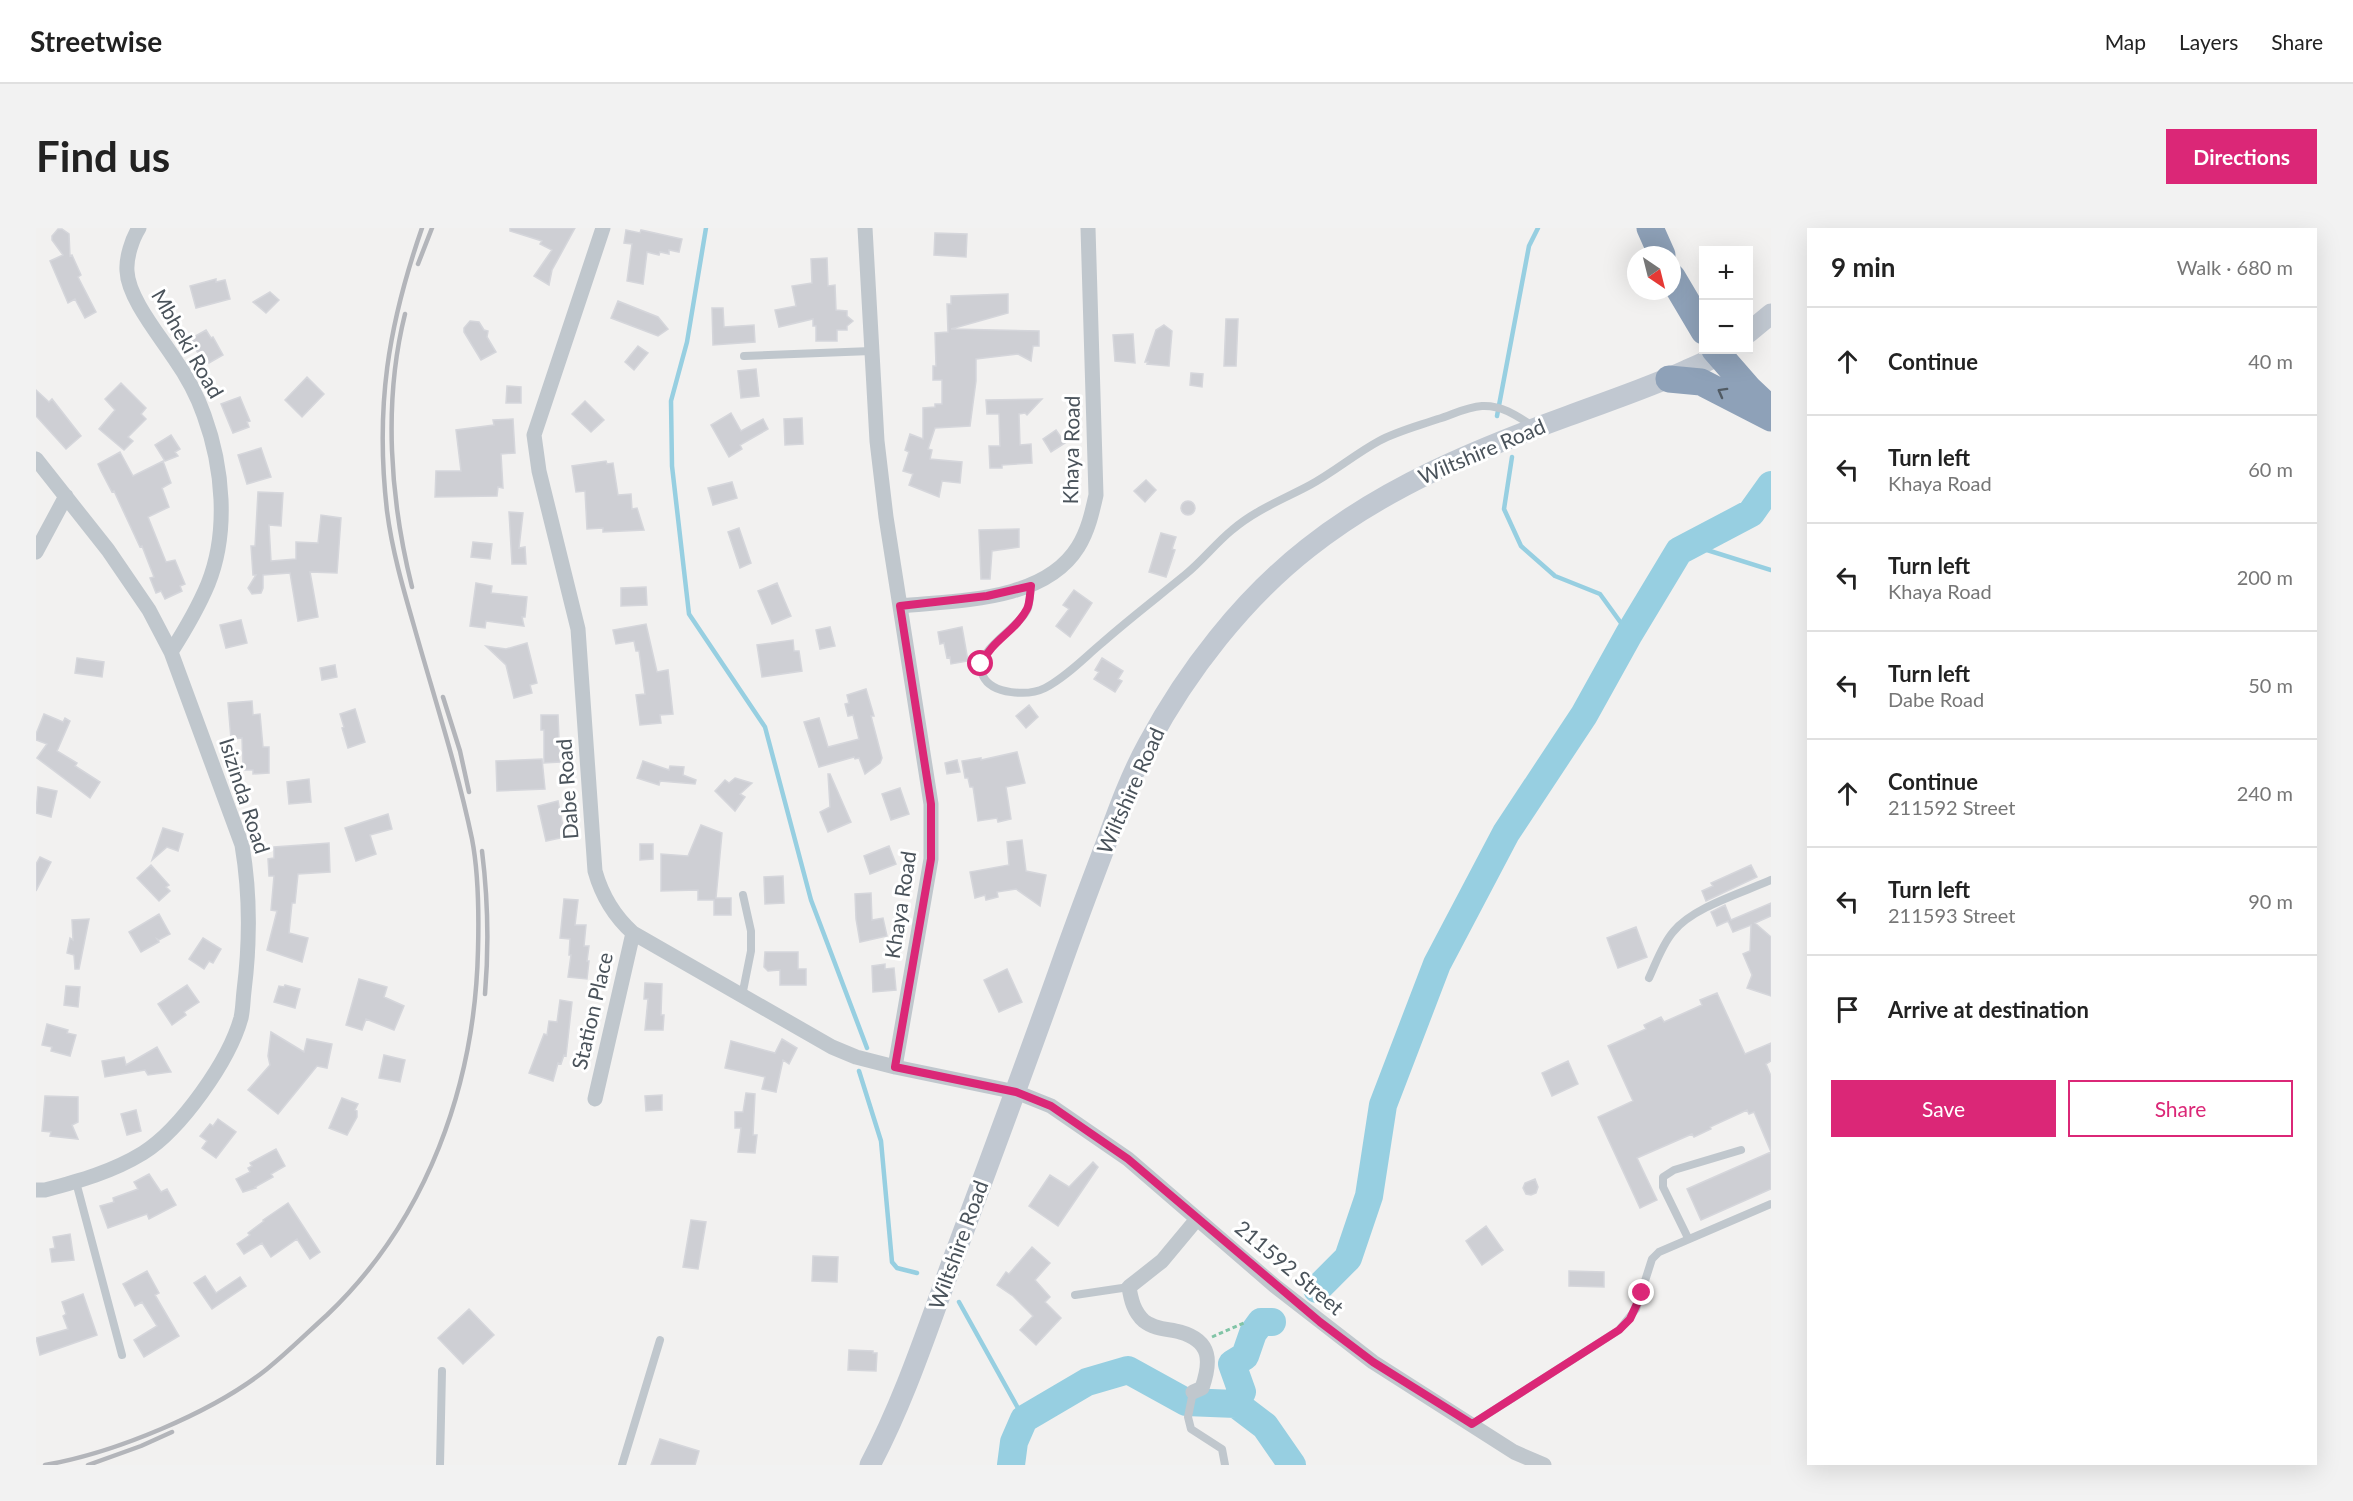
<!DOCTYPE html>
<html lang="en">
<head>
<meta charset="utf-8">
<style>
	body { margin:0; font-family:Lato,sans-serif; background:#f2f2f2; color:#222 }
	.controls { position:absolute; right:18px; top:18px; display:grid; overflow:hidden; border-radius:0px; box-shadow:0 6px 24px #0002 }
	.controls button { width:54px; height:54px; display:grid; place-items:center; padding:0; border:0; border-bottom:2px solid #e0e0e0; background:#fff; color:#222; font:30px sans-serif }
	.compass { position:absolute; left:1591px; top:18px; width:54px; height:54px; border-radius:50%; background:#fff; box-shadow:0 6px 24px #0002; rotate:145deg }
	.stop { position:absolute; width:18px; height:18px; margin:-14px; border:4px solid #db2777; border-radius:50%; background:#fff }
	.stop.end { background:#db2777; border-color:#fff; box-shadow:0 2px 6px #0008 }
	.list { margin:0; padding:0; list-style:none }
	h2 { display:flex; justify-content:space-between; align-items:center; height:78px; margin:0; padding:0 24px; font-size:26px }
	h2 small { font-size:20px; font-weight:400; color:#767676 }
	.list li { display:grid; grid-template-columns:39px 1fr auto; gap:18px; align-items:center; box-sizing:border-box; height:108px; padding:0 24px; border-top:2px solid #e0e0e0 }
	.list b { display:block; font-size:22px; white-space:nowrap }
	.list p { margin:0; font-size:20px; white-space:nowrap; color:#767676 }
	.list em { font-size:20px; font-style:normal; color:#767676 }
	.actions { display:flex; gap:12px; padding:18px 24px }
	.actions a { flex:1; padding:14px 0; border:2px solid #db2777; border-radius:0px; text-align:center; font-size:21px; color:#db2777 }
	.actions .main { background:#db2777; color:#fff }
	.icon { flex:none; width:33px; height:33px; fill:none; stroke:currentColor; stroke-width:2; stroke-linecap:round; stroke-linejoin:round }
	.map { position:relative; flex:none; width:1735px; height:1237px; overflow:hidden; border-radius:0px }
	header { display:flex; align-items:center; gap:36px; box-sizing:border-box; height:84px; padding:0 30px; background:#fff; border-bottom:2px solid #e0e0e0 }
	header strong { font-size:28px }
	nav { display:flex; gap:33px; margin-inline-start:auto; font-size:21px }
	.intro { display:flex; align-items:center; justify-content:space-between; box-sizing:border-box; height:144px; padding:0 36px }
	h1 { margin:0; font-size:42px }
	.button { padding:15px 27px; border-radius:0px; background:#db2777; color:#fff; font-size:21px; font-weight:700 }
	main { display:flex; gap:36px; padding:0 36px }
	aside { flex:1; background:#fff; border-radius:0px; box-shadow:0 6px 24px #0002 }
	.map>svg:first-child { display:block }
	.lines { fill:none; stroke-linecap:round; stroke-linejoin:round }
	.stream { stroke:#97cfe1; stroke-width:4.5 }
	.river { stroke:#97cfe1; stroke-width:28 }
	.building { fill:#cecfd4; stroke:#d5d6db; stroke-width:1.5 }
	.path { stroke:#81c4a6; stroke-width:3; stroke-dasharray:4.5 3; stroke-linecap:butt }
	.lane { stroke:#c0c7cd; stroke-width:8 }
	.street { stroke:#c0c7cd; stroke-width:15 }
	.secondary { stroke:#c1c8d1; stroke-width:21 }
	.highway { stroke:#8ea1b8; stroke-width:27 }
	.rail { stroke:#b3b5ba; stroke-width:4.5 }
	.oneway { stroke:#515b64 }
	.route { stroke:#db2777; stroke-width:8 }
	.labels { text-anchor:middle; stroke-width:6; stroke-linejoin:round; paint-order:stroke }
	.street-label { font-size:21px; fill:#4a535b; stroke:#fff }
</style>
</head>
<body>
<header>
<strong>Streetwise</strong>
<nav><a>Map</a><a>Layers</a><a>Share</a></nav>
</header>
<div class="intro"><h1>Find us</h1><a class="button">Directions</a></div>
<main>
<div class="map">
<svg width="1735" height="1237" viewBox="0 0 1735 1237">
	<rect width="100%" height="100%" fill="#f2f1f0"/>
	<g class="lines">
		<path class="stream" d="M670,0L651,114L635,173L636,238L653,386L729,499L775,672L831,820
			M1461,188L1493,18L1502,0
			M1476,229L1468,281L1485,318L1519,348L1564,366L1593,406
			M1655,317L1735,342
			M823,843L845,913L856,1034L861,1040L881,1045
			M923,1074L988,1191"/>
		<path class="river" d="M1281,1061L1312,1030L1333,968L1347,877L1401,736L1470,605L1548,487L1593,406L1643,323L1715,285L1735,257
			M1200,1176L1206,1164L1196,1136L1209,1128L1217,1105L1225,1094H1236
			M975,1237L978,1214L988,1191L1051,1154L1092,1142L1150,1174L1200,1176L1229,1198L1256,1237"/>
	</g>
	<path class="building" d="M474,0H539L516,42L513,57L498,48L516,22L504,16L506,13L474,3Z
		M22,1H26L33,6L34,28L36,27L45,47L42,49L60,84L49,90L39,71L32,75L14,33L27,27L16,12V8Z
		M590,2L604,5L605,2L646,11L643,24L633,22V26L624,24L623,27L611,24L607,56L591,53L596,16L588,15Z
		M899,5L931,6L930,29L898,27Z
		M791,30L792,58L799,57L800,82L811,83V88L817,93L811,98V102H801V113H780V98H777V91L743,99L739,82L760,78L756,58L776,55L775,31Z
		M180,51V54L189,52L194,71L160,80L154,58Z
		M234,64L243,72L230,85L217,74Z
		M972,66V85L915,101L1003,103V118H997L995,133L982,126L940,131V153L934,198L899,200L892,221L896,222L894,231L926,234L924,255L906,253L903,269L873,257L877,246L867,243L873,224L869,222L874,206L887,211V180L899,179V176H906V152H897V138H900L899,105L912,104L911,76H915V68Z
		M582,73L622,89L632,101L622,108L575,90Z
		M676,80H687L688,99L718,97L719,114L677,117Z
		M1190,91H1202L1200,138H1188Z
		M434,93L443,94L448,102L452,103L451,109L460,124L445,132L428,104V100Z
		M1128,97L1136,103L1133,138L1111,136L1112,134H1109L1120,102Z
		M170,102L175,110L177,109L187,127L173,135L171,132L167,134L154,111Z
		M1097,106L1099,135L1079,133L1077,107Z
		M602,118L612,125L598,142L589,134Z
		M720,141L723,168L705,170L702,143Z
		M1155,145L1167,146L1166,159L1154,157Z
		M271,149L288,166L266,189L249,172Z
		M85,155L110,180L105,186L110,191L92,209L97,213L88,222L63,201L79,182L69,171Z
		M471,158L485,159V175H470Z
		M0,162L13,174L16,171L45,208L30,221L0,188Z
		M204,169L214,193L211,194L213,199L197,205L185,176Z
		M1006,171L991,187L989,185L983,186L984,217L995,216L996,235L966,237V240H954L953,218H964L963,186H951L950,172Z
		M549,173L568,192L555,204L536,186Z
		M695,185L705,203L727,191L732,201L704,217L706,221L693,229L675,197Z
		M766,190L767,216L749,217L748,191Z
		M477,191L479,225L465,226L467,260L462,259L461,268L399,269L400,243H425L420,202L458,197L457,192Z
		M1020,202L1029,215L1015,224L1007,211Z
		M135,207L144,221L139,224L142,228L129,233L119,217Z
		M225,220L235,249L211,256L202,227Z
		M84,224L97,248L127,233L135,255L126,260L133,279L112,289L130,334L139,332L149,356L144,358L146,363L129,371L125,363L120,365L114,350L118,349L106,318L104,319L78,263L76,264L65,243L62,236Z
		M570,233L571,236L577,235L582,267L595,266L596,281L601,280L608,302L567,304V300L551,301L549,263L540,264L536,238Z
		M1110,252L1120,262L1109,274L1098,263Z
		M696,254L701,270L677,277L672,260Z
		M222,264L247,265L245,298L233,297L235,333L260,331V314L282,315L285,287L305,290L301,345L274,344L282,389L262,393L254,345L227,347V360L225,365L216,366L212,360L220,347H217L215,318H219Z
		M1145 280a7 7 0 1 1 14 0a7 7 0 1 1-14 0Z
		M473,284L487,285L483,320L489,319L490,336H476Z
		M703,300L715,335L704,340L692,304Z
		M983,301V319L956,323L954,351H945L943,302Z
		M1125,305L1140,309L1136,321L1139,322L1130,349L1113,344Z
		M437,314L456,316L454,331L435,329Z
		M440,355L456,358L455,365L491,369L489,389H486L488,398L450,393L449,400L434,398Z
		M741,355L755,388L736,396L722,363Z
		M610,359L611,377L585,378V360Z
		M1038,362L1056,375L1034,409L1020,398L1033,381L1027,377Z
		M205,392L211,415L190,420L184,397Z
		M610,396L621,444L632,442L637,486L624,487L625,495L604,497L600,467L609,466L603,423H600L598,413L580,416L577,402Z
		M794,399L799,418L784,421L780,402Z
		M926,399L932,433L915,436L914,429L911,430L908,415L904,416L902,404Z
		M757,412L758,423H763L766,443L726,449L721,417Z
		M491,415L501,455L494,457L496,465L478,470L470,437L450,418L470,421Z
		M41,430L68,434L66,449L39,445Z
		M1066,430L1087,443L1082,451L1086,453L1079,464L1058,451L1063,444L1059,442Z
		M299,437L301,449L286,452L284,440Z
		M830,461L838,488H835L846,530L844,535L829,546L823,530L819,531L818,529L783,539L768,494L783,490L792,519L823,511L817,487L812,488L809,476L813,475L811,467Z
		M216,473L217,487L224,486L227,519H233V545L217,546V542H207L206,510L195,511L192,475Z
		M993,477L1002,489L990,500L980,488Z
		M319,481L329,514L312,520L306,500L308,499L304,486Z
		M8,486L27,494L29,490L34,493L21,523L41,535L39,538L64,554L54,570L1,530L11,516L0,512V506Z
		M505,487H522L524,534L508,535V502H505Z
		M981,524L989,555L970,559L975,591L962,594L961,590L942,593L937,559H934L932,550H929L926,533L945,530V532Z
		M506,531L509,561L461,563L460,533Z
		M921,532L924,544L911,546L909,535Z
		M607,533L633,542L634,538L648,539L647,547L660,552L659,556L624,553L623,557L601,550Z
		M792,546H794L815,594L792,604L784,584L794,579Z
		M699,550L716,555L704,566L709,569L699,583L679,563L689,552L693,555Z
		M273,551L275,574L253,576L251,554Z
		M2,559L21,563L15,589L0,585Z
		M864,560L873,586L855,592L846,566Z
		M522,573L529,609L510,613L502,578Z
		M352,586L356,601L334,607L340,626L320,633L309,600Z
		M665,597L686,605L680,670H695V687H678V672H662V662L625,663V626L652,628Z
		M127,600L147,606L142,623L131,619L116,632Z
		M986,612L990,643L1010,647L1004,678L980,661L961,664L962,669L950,672L949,667L939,670L934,644L973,637L971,614Z
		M293,615L294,644L262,646L259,675H256L253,705L272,710L266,734L231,722L241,683L235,682L238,648H233L232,631L238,630V619Z
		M604,616H617V631L604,632Z
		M853,618L860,636L834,646L828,628Z
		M4,629L15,634L0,663V636Z
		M115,637L133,657L130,659L134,663L123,673L101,650Z
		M1715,637L1721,649L1670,673L1666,663L1677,658L1675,655Z
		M747,648L748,675L729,676L728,649Z
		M835,665L836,692L847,690L851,708L824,714L820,691L819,666Z
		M528,671L542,672L539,697H550L548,718H553L551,733H553L551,751L532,749L535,727H533L534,711L524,710Z
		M1735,675V688L1719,695L1735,709V768L1711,760L1716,747L1707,726L1714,723L1715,697L1697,704L1692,693L1681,698L1675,684L1689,677L1695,692Z
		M123,686L134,706L123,712L121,711L123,714L105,724L93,704Z
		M53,691L43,741H39L38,727L31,725L34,710L37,712L36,692Z
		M1600,699L1611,729L1582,740L1571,710Z
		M167,710L185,721L177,735L173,733L168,741L153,731Z
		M729,724H762V741H770V757H744V742L732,743L728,739Z
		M849,736V741L858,740L860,762L837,764L836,738Z
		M971,741L986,774L963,784L948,752Z
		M323,751L351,759L348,769L368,778L358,802L330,791L326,802L310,797Z
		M609,755L626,756L625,787H628L627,802H609L612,771H608Z
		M151,757L163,774L148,784L150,787L136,797L122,776Z
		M249,757L264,761L259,780L238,774L243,758L248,759Z
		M30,758L44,759L42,779L28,777Z
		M1681,765L1709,826L1735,815V833L1730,836L1735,848V961L1665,992L1651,961L1735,924L1718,884L1713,886L1711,882L1674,899L1675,901L1658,909L1656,906L1601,930L1621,972L1604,980L1562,889L1597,873L1572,818L1610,801L1608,797L1625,789L1628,794L1666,777L1664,772Z
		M524,772L536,774L530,828L528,827L525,836L522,835L517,853L493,845L508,806L511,807L513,793L521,794Z
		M11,796L32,802L31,805L40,807L34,828L15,823L16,819L6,817Z
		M235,804L268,824L271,811L296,816L291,840L281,838L242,886L212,862L234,837L232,828Z
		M746,811L761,820L753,836L747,832L740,864L726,861L729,849L689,840L695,813L739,825Z
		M121,819L135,844L112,847L109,842L69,849L66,833L88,829L90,837Z
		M348,827L369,832L364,854L343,850Z
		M1532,833L1542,856L1516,868L1506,845Z
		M710,865L719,866L717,907H721L719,925L702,924L705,900H699V884H707Z
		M626,867V882L610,883L609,868Z
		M9,868L42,869V894L36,897L42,911L14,908L15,904L6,903Z
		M306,870L322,876L319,882L321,883V889L311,907L293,900Z
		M100,882L105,903L91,907L85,886Z
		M182,891L200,904L180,930L166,920L171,913L164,908L174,896L177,898Z
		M240,921L249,938L235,946L237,949L219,959L220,960L207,964L200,951L214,944L212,940L216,938L214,935Z
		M1057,934L1062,939L1022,998L993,978L1014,947L1033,959Z
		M113,946L125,964L131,961L140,977L113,991L111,986L72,1000L64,978L78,974L77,970L102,961L98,954Z
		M1499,951L1502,959L1500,965L1495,967L1490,966L1487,960L1489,955Z
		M252,975L284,1024L274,1031L261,1011L235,1029L226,1015L208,1026L201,1016L214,1007L212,1005L228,993L227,992Z
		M655,992L670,994L662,1041L647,1039Z
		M1450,998L1467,1022L1446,1037L1430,1013Z
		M34,1006L38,1032L16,1034L14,1021L19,1020L17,1009Z
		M996,1019L1014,1035L999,1052L1014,1069L1009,1074L1025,1090L1000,1117L984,1102L997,1088L977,1068L961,1057L970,1044L973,1046Z
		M777,1028L802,1029L801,1054L776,1053Z
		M111,1043L123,1065L119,1067L143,1108L108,1129L98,1112L121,1098L106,1074L99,1078L87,1056Z
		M1533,1043L1568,1044V1059L1533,1058Z
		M169,1048L180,1065L204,1049L210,1058L176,1081L158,1055Z
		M47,1066L61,1107L4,1127L0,1110L32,1101L27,1088L30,1086L26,1074Z
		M433,1081L458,1107L427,1136L402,1110Z
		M813,1122L837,1123V1125H841L840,1143L812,1142Z
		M624,1211L663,1223L659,1237H615Z"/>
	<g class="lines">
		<path class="path" d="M1176,1109L1210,1094"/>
		<path class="lane" d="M708,128L835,123
			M995,358C994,364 994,374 992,380C983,402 935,422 947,448C956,467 993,468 1009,460C1030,449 1048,430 1066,415C1093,391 1122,369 1150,346C1166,333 1180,315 1196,302C1219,282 1248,271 1274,257C1298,244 1319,226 1343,213C1362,203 1382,198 1402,191C1416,187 1430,179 1446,178C1465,177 1480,187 1495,197
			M1613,750C1620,735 1626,717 1637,704C1657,679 1706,665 1735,652
			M706,768L715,723V703L707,667
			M40,954L86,1127
			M1652,1010L1627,959V949L1638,942L1705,922
			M1039,1067L1093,1059
			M1157,1164L1152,1189L1155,1201L1186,1221L1189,1237
			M1436,1196L1583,1102L1600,1081L1616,1031L1623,1024L1735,976
			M404,1237L406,1143
			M586,1237L624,1112"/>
		<path class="street" d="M103,0C96,11 90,30 91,43C92,70 124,108 138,130C150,147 161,167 168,187C187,239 193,304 172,356C162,380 149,402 135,424
			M567,0L498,207L503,243L542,401L559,643C566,668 578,688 597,705L796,819L820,829L859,839L980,864L1015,878L1092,931L1239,1058L1337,1134L1478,1224L1508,1237
			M829,0L841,213L850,289L895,576V631L859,839
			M0,231L72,322L113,382L135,424L206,617C214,664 214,715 208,763C207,771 207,781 205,790C193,833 145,901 107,925C76,944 43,953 9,962H0
			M0,324L30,268
			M864,378C921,372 1008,374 1042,319C1052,303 1056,285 1060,267L1052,0
			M559,871L597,705
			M1157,1164L1166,1160C1175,1134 1176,1113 1144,1104C1132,1101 1118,1101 1108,1093C1098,1084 1095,1072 1093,1059L1126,1033L1161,991"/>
		<path class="secondary" d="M1712,105L1735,86
			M834,1237C869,1171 892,1099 918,1029C954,932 990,836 1024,740C1039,697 1055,655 1071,613C1083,580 1095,547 1112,516C1151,443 1207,371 1272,320C1349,259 1441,221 1532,188C1572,173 1612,160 1651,142C1665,136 1679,130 1691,122"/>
		<path class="highway" d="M1614,0L1626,27
			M1636,49L1668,103
			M1679,122L1713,161L1732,179
			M1633,151L1665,154L1735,190"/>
		<path class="rail" d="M382,36L396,0
			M369,86C347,174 354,271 376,359
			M407,469L424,523L433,564
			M446,623C452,671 453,718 449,766
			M9,1237C78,1225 176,1185 231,1141C252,1124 271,1105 291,1087C391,992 439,857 442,722C443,685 443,647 436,611C421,539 398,469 378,398C367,360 356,322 351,283C339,179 352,98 386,0
			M52,1237L105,1218L136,1204"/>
	</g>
	<defs><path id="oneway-chevron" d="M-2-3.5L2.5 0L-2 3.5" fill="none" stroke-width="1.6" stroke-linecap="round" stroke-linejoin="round" transform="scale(1.5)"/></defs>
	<use class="oneway" href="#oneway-chevron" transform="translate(1686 164) rotate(-151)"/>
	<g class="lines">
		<path class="route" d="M945,436C956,412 980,403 991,381C994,375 994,365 995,358L951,368L864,378L895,576V631L859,839L980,864L1015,878L1092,931L1284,1094L1337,1134L1436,1196L1583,1102L1594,1091L1606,1065"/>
	</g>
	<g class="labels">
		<g class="street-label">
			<text transform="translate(151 116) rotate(60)" y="7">Mbheki Road</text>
			<text transform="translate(1036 222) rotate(-89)" y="7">Khaya Road</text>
			<text transform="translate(1446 224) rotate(-23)" y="7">Wiltshire Road</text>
			<text transform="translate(532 561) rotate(-94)" y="7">Dabe Road</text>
			<text transform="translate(1095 563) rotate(-66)" y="7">Wiltshire Road</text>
			<text transform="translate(208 568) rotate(72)" y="7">Isizinda Road</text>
			<text transform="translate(865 677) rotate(-81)" y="7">Khaya Road</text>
			<text transform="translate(557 783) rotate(-77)" y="7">Station Place</text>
			<text transform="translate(923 1017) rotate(-70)" y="7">Wiltshire Road</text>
			<text transform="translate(1253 1040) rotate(40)" y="7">211592 Street</text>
		</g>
	</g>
</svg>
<div class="controls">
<button>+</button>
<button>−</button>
</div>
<svg class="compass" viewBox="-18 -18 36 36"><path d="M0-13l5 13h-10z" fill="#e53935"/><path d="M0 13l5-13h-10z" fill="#767676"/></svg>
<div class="stop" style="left:945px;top:436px"></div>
<div class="stop end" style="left:1606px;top:1065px"></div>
</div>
<aside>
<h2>9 min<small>Walk · 680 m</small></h2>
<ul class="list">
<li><svg class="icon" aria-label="ahead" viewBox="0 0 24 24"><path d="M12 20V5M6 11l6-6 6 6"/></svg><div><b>Continue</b></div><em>40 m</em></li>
<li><svg class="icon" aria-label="left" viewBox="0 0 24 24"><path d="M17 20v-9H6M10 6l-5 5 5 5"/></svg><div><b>Turn left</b><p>Khaya Road</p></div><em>60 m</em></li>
<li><svg class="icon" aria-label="left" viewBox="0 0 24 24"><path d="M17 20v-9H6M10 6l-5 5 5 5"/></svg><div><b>Turn left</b><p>Khaya Road</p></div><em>200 m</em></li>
<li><svg class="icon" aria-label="left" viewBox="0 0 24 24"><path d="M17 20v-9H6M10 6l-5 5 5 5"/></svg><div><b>Turn left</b><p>Dabe Road</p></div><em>50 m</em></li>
<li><svg class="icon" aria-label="ahead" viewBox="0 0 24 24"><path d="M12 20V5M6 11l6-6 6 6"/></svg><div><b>Continue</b><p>211592 Street</p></div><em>240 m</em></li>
<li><svg class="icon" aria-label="left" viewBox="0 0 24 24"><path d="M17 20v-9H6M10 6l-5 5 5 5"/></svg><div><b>Turn left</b><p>211593 Street</p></div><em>90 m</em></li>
<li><svg class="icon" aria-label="arrive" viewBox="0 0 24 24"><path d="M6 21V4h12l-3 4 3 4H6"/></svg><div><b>Arrive at destination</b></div></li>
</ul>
<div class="actions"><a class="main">Save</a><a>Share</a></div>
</aside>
</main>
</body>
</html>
